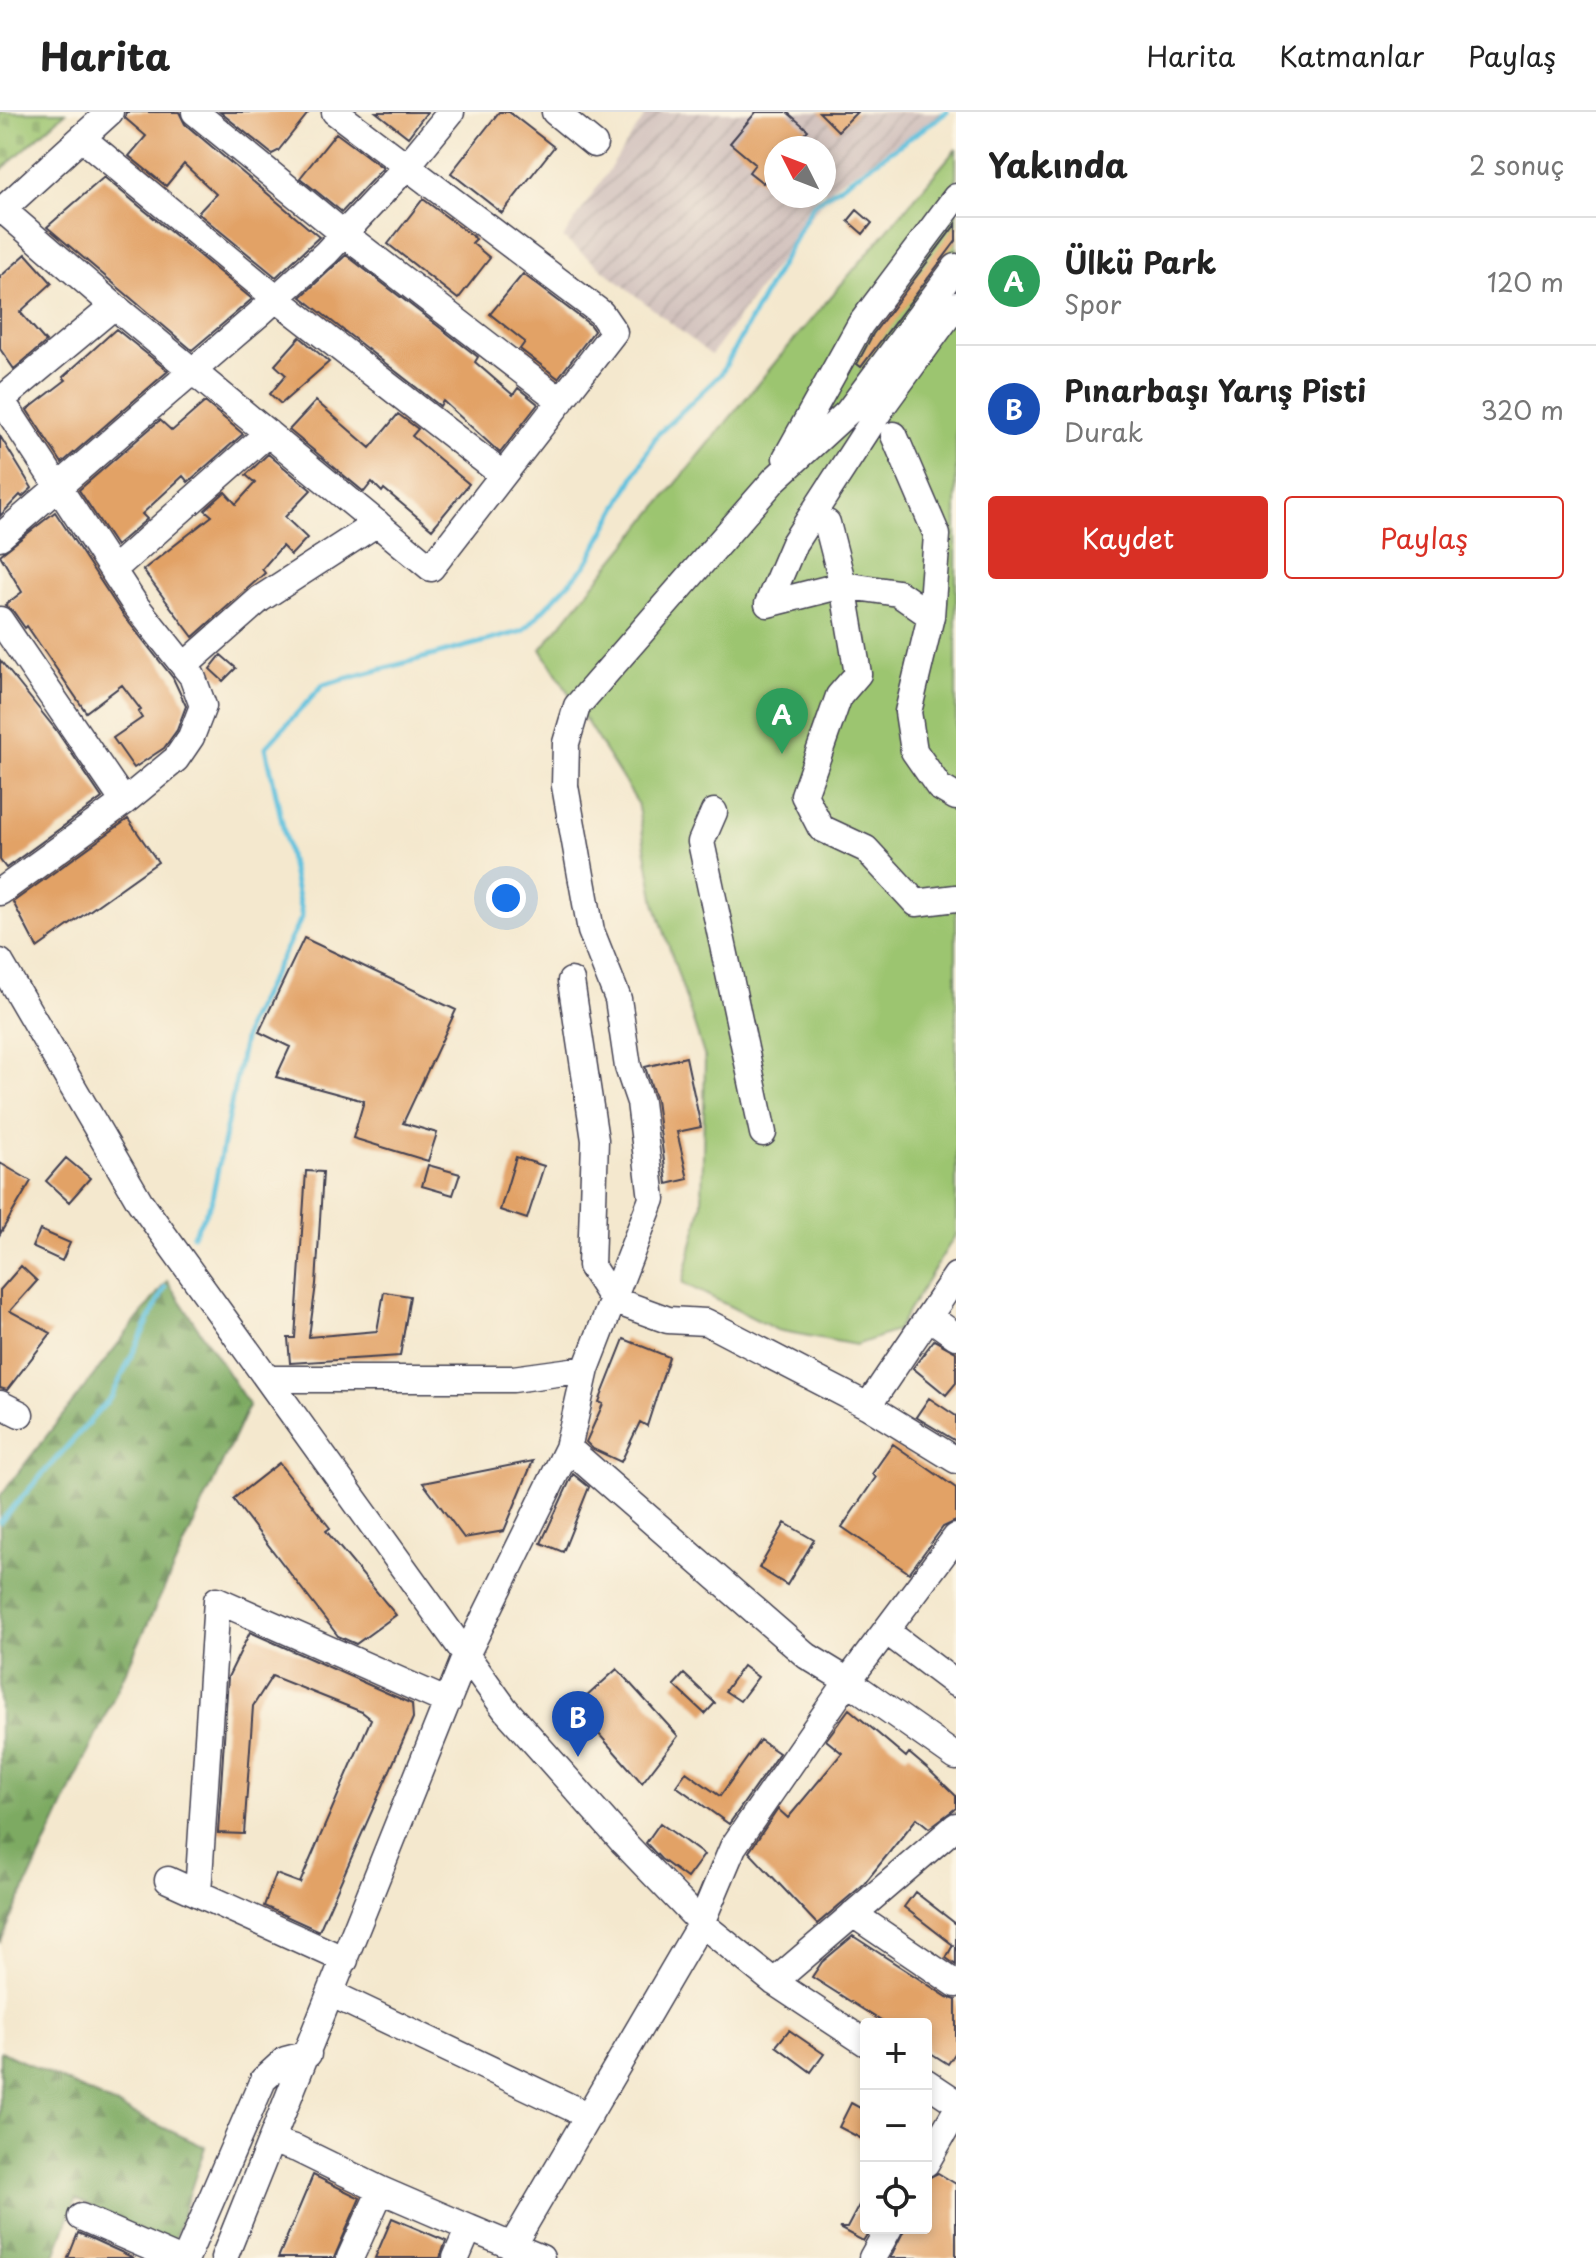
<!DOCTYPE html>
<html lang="tr">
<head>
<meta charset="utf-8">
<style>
	body { margin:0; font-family:"Playpen Sans",sans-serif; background:#f6f6f6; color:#222 }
	.controls { position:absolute; right:24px; bottom:24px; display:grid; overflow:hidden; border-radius:8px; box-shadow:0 4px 12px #0003 }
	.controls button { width:72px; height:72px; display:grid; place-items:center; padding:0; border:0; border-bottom:2px solid #e0e0e0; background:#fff; color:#222; font:40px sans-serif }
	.compass { position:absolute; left:764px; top:24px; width:72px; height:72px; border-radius:50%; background:#fff; box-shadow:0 4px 12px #0003; rotate:312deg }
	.you { position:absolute; left:506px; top:786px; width:28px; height:28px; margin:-20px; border:6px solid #fff; border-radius:50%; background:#1a73e8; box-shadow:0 0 0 12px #1a73e833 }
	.badge { display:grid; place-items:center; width:52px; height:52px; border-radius:50%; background:#d93025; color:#fff; font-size:26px; font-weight:700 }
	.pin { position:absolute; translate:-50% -66px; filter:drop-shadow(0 2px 4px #0008) }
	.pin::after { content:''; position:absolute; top:42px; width:28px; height:24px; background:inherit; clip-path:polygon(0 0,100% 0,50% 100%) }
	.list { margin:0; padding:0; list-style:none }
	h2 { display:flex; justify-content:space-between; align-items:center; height:104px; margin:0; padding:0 32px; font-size:34px }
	h2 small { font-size:26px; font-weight:400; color:#767676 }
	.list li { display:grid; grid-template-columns:52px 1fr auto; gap:24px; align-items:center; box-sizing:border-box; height:128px; padding:0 32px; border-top:2px solid #e0e0e0 }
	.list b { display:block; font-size:30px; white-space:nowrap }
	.list p { margin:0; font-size:26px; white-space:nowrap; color:#767676 }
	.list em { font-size:26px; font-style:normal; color:#767676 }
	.actions { display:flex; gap:16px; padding:24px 32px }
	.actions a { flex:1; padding:18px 0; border:2px solid #d93025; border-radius:8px; text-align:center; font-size:28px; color:#d93025 }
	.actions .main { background:#d93025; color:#fff }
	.icon { flex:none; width:44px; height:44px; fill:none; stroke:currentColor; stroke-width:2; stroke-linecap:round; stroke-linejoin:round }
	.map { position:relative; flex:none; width:956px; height:2146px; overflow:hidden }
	header { display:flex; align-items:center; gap:48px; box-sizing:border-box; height:112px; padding:0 40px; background:#fff; border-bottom:2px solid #e0e0e0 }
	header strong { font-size:38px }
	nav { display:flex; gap:44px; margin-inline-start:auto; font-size:28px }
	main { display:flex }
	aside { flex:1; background:#fff }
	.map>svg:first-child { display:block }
	.industrial { fill:url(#industrial-furrows); fill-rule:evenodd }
	.forest { fill:url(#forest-firs); stroke:#50664e; stroke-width:2 }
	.cemetery { fill:url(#cemetery-stones); stroke:#5f7456; stroke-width:2 }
	.garden { fill:#9cc570; stroke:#5f7456; stroke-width:2 }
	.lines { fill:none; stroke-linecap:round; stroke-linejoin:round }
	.stream { stroke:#5fc1de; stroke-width:5 }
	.building { fill:#e2a266 }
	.minor-casing { stroke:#424051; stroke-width:29 }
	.minor { stroke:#fff; stroke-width:26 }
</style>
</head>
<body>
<header>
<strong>Harita</strong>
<nav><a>Harita</a><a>Katmanlar</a><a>Paylaş</a></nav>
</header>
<main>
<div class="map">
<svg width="956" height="2146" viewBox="0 0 956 2146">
	<defs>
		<pattern id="industrial-furrows" width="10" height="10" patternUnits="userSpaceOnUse" patternTransform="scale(2)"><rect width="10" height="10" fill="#d0c0bc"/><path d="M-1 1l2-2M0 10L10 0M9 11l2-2" fill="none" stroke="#b2a5a2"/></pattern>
		<pattern id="forest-firs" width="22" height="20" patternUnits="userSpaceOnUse" patternTransform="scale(2)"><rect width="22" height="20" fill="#7daa62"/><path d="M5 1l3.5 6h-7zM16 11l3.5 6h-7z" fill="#668a52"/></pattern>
		<pattern id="cemetery-stones" width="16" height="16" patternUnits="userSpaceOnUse" patternTransform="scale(2)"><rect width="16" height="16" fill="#9cc570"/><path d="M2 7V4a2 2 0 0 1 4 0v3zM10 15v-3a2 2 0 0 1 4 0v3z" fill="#86a962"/></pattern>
	</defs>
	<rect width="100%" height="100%" fill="#fcf5e5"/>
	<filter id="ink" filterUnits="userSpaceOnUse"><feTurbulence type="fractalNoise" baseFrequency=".0125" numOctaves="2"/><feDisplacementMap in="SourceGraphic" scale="16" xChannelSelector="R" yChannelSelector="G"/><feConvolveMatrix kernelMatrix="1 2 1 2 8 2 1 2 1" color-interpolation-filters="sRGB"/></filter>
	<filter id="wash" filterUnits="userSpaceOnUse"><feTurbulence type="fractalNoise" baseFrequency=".006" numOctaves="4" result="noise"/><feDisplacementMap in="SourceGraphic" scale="32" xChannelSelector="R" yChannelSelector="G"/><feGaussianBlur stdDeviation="1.8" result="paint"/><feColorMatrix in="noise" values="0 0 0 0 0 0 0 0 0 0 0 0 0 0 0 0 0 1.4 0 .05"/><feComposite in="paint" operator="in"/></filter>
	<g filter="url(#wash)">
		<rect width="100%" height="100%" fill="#f4e8ce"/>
		<path class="industrial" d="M648,0H948L834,73L711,243L563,126ZM776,36H824V84H776Z"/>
		<path class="forest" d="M167,1169L249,1293L0,1831V1384Z
			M0,1939L205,2035L172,2134L76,2087L54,2146H0Z"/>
		<path class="cemetery" d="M0,0H66L0,59Z"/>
		<path class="garden" d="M956,37V1122L896,1219L856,1233L777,1218L683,1171L702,1091L705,946L655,791L637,690L541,537L778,247Z"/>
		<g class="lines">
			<path class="stream" d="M193,1123L211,1091L247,913L302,805L266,635L323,573L523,519L586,453L656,324L721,262L813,93L947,0
				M0,1410L112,1284L165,1175"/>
		</g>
		<g id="blocks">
			<path class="building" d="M126,0H179L185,12L319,125L276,165L198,101L216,82L184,52L166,74L129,44L146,24L125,6Z
				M220,0H309L278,39L272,42Z
				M376,0H427L408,25Z
				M499,0H509L554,35L502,101L451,61Z
				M756,0H787L808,18L792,36H776V55L763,71L749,60L755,52L730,31Z
				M819,0H857L838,19Z
				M336,21L383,56L342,100L300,66Z
				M104,65L252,187L192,238L47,115Z
				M423,87L476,127L472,131L490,146L458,187L388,132Z
				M857,98L872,111L863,122L848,109Z
				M956,112V129L861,255L857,252L873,222Z
				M26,142L52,171L20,200L46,230L14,257L0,237V165Z
				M346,143L478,245L475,250L513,283L518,276L538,292L500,341L443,289L440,294L301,185Z
				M523,162L589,212L594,219L558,266L520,237L525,230L490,202Z
				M116,217L168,259L62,351L27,298L66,268L63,265Z
				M300,225L329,250L281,292L270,282L286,263L275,253Z
				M316,289L370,336L398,302L418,317L412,324L469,372L432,417L384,377L382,380L372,370L364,380L289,318Z
				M205,290L243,322L188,370L183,364L142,402L147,407L116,434L79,378L160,308L172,319Z
				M0,324L32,376L22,385L20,383L0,404Z
				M268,342L311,378L285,405L307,426L291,443L282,434L262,457L265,461L193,525L143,458L212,404L205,398L225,380L236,392L255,371L246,363Z
				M55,400L123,503L173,566L186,594L177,618L164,636L134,656L113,626L142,606L138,600L141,598L122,573L86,600L27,514L25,516L13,499L5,493L22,480L0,443Z
				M221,543L236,556L223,569L210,557Z
				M0,548L56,618L102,686L6,756L0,748Z
				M128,707L158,750L37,836L13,790Z
				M304,826L456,898L403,1011L437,1021L428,1049L353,1026L364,989L276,965L290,935L259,920Z
				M686,945L701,1015L677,1020L688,1067L667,1072L656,988L645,955Z
				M516,1045L544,1054L527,1107L500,1098Z
				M66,1046L90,1066L69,1090L46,1069Z
				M0,1051L31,1069L0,1122Z
				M428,1053L460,1062L453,1083L422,1074Z
				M306,1059L323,1060L316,1172L309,1225L377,1219L384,1180L410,1184L400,1244L290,1251L288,1226H295Z
				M40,1118L70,1131L62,1149L32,1135Z
				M21,1154L37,1169L10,1199L51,1221L7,1278L0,1276V1178Z
				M624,1227L669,1245L647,1314L640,1310L621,1350L593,1337L586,1330L603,1292L599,1290Z
				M934,1228L956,1240V1271L946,1283L913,1256Z
				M929,1286L956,1304V1329L916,1305Z
				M893,1332L956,1376V1409L943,1415L909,1461L842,1415L876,1365L872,1362Z
				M533,1349L504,1419L464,1426L423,1371Z
				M279,1351L330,1416L326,1419L396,1503L356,1532L338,1524L233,1387Z
				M573,1362L589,1375L563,1440L541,1431Z
				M785,1411L814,1428L787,1473L759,1456Z
				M250,1520L412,1592L413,1606L319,1819L264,1794L276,1762L300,1771L371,1607L362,1600L272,1564L253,1594L244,1722L218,1721L228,1565Z
				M743,1554L758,1565L740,1589L725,1579Z
				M617,1557L678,1624L642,1671L575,1595Z
				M684,1562L715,1591L705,1602L674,1573Z
				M849,1597L906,1645L909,1641L929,1658L956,1684V1696L929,1716L917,1706L864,1772L817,1812L749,1740L778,1697L788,1706L842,1641L826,1628Z
				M760,1628L779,1641L729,1712L676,1674L686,1660L720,1684Z
				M660,1711L704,1743L687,1766L661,1747L646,1731Z
				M915,1780L956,1812V1853L946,1846L953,1833L904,1795Z
				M853,1824L947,1885L956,1888V1940L948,1952L926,1938V1912H886L812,1865L822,1850Z
				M789,1918L824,1942L811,1960L776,1934Z
				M851,1991L866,1999V2029L839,2015Z
				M938,2061L956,2072V2146H890L905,2116H926V2067Z
				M313,2063L360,2086L334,2146H278Z
				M866,2080V2116H871L863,2129L839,2116H847Z
				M392,2106L446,2129L440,2146H375Z
				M78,2121L90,2126L134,2146H68Z"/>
		</g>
	</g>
	<g filter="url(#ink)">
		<use href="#blocks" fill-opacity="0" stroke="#424051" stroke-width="2"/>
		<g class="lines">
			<g class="minor-casing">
				<path id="minor" d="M195,0L344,122L561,289
					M555,0L594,32
					M82,26L277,187L503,363
					M3,98L114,194L431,456L614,220L601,201L335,0
					M0,100L110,0
					M0,286L136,494L192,564L203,594L191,625L176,647L124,690L0,780
					M1,288L114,194
					M894,323L937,423L931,504L908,600L914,639L939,675L956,685
					M786,346L860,213L956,85
					M827,411L843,473L858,562L839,584L804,683L821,716L866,737L916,791L956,786
					M0,425L260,201L326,141L407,54L451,0
					M113,458L268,321
					M768,492L794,431L884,292L956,193
					M768,492L843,473L898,481L931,504
					M0,508L124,690
					M184,554L260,487L377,411
					M714,700L701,730L763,1021
					M0,850L140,1090L505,1597L624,1731L701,1811L774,1870L866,1931
					M571,869L595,1028L591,1154L613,1188L668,1208L706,1210L868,1294L956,1348
					M929,1205L956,1224
					M269,1267H513L586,1257
					M0,1292L20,1302
					M868,1294L956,1164
					M568,1336L807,1544L848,1569L956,1645
					M886,1519L956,1572
					M168,1768L345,1848
					M198,1781L217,1488L448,1590
					M853,1802L956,1872
					M774,1870L956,1714
					M332,1882L589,2004
					M926,1970L956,1990
					M272,2029L297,2037L381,2078L469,2116L456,2146
					M926,2051L956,1999
					M81,2105L175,2146
					M469,2116L541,2146
					M512,2134L701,1811L733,1735L848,1569L956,1425
					M186,2146L263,1968L285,1948L308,1942
					M224,2146L466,1543L568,1336L586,1257L652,1087L640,990L628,955L618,887L591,819L565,674L566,631L577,594L775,367L848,300L956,155
					M350,2146L381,2078
					M872,2146L889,2116"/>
			</g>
			<use href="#minor" class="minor"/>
		</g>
	</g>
</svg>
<div class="controls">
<button>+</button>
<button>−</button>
<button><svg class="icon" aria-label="locate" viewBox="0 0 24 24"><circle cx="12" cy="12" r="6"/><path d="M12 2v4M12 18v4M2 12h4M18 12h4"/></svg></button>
</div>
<svg class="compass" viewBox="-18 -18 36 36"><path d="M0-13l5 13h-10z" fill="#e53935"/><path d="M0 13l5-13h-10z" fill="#767676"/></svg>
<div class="you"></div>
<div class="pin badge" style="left:782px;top:642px;background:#2e9e5b">A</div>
<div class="pin badge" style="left:578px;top:1645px;background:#1a4fb4">B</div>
</div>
<aside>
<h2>Yakında<small>2 sonuç</small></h2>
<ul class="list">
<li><span class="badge" style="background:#2e9e5b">A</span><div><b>Ülkü Park</b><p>Spor</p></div><em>120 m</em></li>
<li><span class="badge" style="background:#1a4fb4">B</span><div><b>Pınarbaşı Yarış Pisti</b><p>Durak</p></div><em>320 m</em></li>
</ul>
<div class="actions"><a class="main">Kaydet</a><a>Paylaş</a></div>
</aside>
</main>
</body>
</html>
